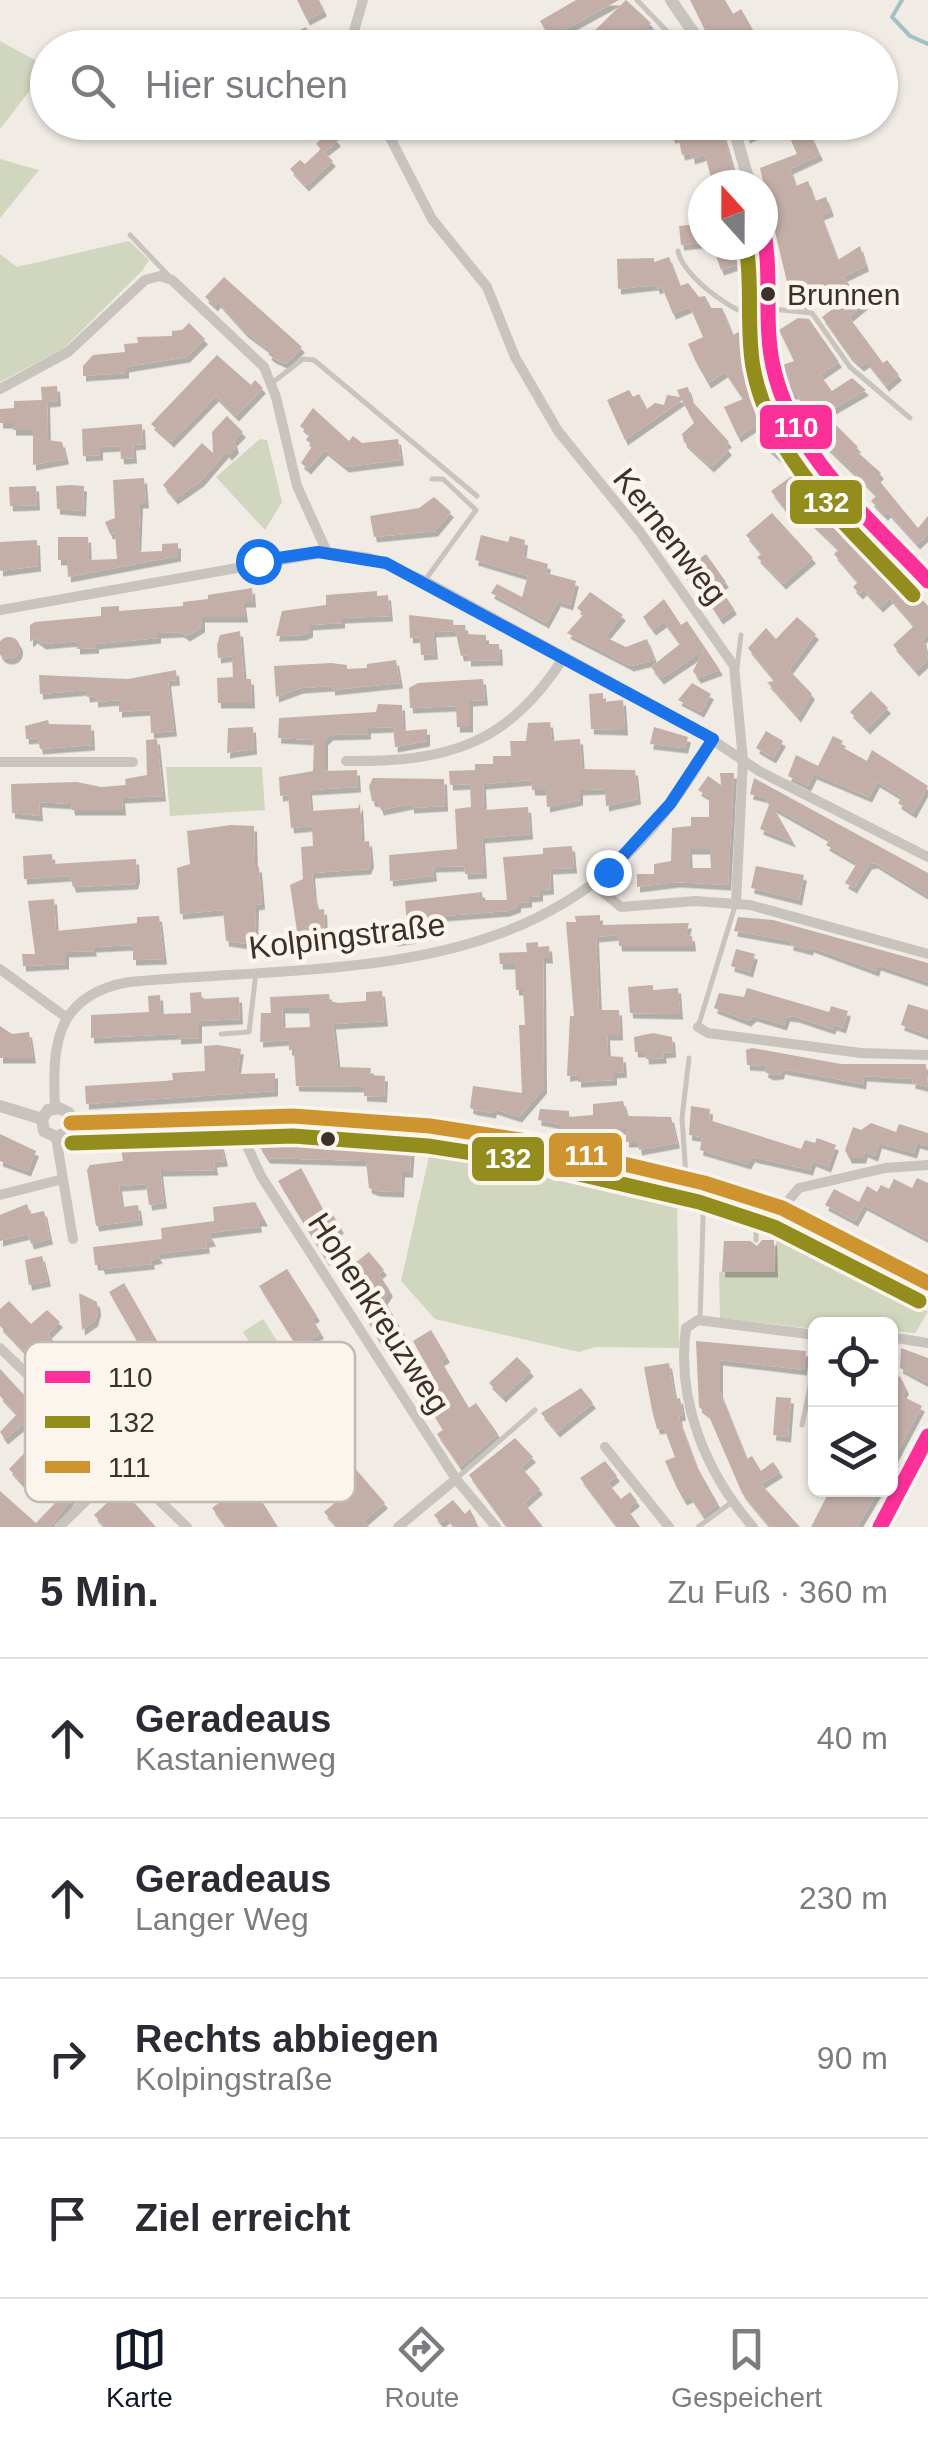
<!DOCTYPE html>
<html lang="de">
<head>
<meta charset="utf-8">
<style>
	body { margin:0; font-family:Arial,sans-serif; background:#f2f2f3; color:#2b2b33 }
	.controls { position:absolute; right:30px; bottom:30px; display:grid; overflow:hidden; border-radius:15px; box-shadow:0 2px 8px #0004 }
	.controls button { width:90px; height:90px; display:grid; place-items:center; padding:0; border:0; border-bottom:2px solid #e1e1e2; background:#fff; color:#2b2b33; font:50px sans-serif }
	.compass { position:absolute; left:688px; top:170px; width:90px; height:90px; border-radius:50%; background:#fff; box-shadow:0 2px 8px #0004; rotate:339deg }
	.stop { position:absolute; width:30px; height:30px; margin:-22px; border:8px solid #1a73e8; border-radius:50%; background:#fff }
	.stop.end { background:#1a73e8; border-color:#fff; box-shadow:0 2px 10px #0008 }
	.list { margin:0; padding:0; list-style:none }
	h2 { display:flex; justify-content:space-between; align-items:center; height:130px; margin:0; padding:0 40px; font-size:42px }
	h2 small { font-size:32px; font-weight:400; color:#7c7c81 }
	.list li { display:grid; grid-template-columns:65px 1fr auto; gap:30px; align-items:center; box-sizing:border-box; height:160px; padding:0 40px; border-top:2px solid #e1e1e2 }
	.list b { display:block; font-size:38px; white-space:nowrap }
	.list p { margin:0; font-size:32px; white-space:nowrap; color:#7c7c81 }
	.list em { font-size:32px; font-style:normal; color:#7c7c81 }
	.icon { flex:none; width:55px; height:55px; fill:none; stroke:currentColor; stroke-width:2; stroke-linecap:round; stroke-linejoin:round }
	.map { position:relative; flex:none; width:928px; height:1527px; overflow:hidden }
	.search { position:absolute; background:#fff; box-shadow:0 2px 8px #0004; left:30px; right:30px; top:30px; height:110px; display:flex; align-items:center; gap:25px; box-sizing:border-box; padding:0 35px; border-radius:55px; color:#7c7c81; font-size:38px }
	.sheet { height:770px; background:#fff }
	nav { display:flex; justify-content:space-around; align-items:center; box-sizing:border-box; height:140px; border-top:2px solid #e1e1e2; background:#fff; font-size:28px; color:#7c7c81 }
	nav a { display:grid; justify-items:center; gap:5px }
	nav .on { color:#111827 }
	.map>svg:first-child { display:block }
	.green { fill:#d1d6bf }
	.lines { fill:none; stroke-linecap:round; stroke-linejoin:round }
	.stream { stroke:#a1c2c1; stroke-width:4 }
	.building { fill:#c3afa7; fill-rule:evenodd; filter:url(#shadow) }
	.service { stroke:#c9c3be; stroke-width:5 }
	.minor { stroke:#c9c3be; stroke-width:10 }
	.tertiary { stroke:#c9c3be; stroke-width:12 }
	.bus-1-casing { stroke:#fbf5ee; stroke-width:22 }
	.bus-2-casing { stroke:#fbf5ee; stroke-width:22 }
	.bus-3-casing { stroke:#fbf5ee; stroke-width:22 }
	.bus-1 { stroke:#fb3199; stroke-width:15 }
	.bus-2 { stroke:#928d1d; stroke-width:15 }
	.bus-3 { stroke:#ce942f; stroke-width:15 }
	.route { stroke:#1a73e8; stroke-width:12 }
	.bus-dot { fill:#3b302b; stroke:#fbf5ee; stroke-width:4 }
	.labels { text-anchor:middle; stroke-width:9; stroke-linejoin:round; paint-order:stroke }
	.bus-label { font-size:30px; fill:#3b302b; stroke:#fbf5ee; text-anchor:start }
	.street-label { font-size:32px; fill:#3b302b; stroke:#fbf5ee }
	.key { fill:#fbf5ee; stroke:#c1bab4; stroke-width:2.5 }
	.key-label { font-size:28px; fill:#3b302b }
	.line-badge { stroke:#fbf5ee; stroke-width:4 }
	.badge-label { font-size:28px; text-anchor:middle; font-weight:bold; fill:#fff }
</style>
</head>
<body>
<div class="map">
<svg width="928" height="1527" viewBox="0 0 928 1527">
	<defs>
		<filter id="shadow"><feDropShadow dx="3" dy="5.5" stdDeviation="0" flood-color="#0004"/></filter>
	</defs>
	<rect width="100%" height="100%" fill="#f0ebe5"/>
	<path class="green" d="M0,41L48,67L0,129Z
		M0,159L39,170L0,218Z
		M129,241L149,260L142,271L63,349L0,382V254L17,267Z
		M260,439L267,440L282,502L265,530L216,477Z
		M166,767H262L265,810L170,816Z
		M433,1139L677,1192L679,1348L595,1347L579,1352L435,1319L401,1281Z
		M777,1219L913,1291L912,1298L928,1312L915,1333L891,1331L890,1324H816L815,1329L720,1318L719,1272L775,1271Z
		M263,1319L283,1350L263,1363L243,1332Z"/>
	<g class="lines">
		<path class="stream" d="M902,0L892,17L910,36L928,44"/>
	</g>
	<path class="building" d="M297,0H319L324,11L307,20Z
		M576,0H619L550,38L540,21Z
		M626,0L651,23L630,44L624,38L614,48H599L588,37Z
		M690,0H725L733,14L741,9L756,35L735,48H714Z
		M306,27L314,43L285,48L281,39Z
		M695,122H720L738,185H713L705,155L692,159L691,153L682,155L678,137L672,138L670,129Z
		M743,122H783L747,138Z
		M783,122H805L820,155L790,169L796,186L808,181L815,201L826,197L831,211L821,215L838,260L860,246L866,266L843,277L865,304L849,317L883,363L887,360L899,375L886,386L867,362L861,366L849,355L822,317L837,306L824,290L803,305L787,282L760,168L797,154Z
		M329,131L338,141L324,152L333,161L306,186L290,169L300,160L305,164L321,149L316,144Z
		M699,224L701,243L681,245L679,226Z
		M712,245H754L758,258L721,270Z
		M669,257L680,286L688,283L699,297L705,296L711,308H722L733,335L752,325L760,339L747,346L761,370L750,376L768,417L738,437L724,407L743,399L725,372L708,383L696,362L688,344L703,337L690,307L673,314L662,287L657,289L656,285L618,289L617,259L654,258V262Z
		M224,277L302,347L286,364L273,358L268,354L271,351L245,332L218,302L215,306L205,297Z
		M798,318L809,319L839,362L820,375L832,391L852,378L866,390L809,423L797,394H791L783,365L794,361L779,330Z
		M189,323L205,339L187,357L126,367V373L83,376V366L93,355L125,352L124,344L138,343L137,337L172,336V331L182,330Z
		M217,355L251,385L255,380L263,388L236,416L216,396L171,442L151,424Z
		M57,386L58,401L47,402L48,440L62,442L66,459L33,465V430H13V423H0V409L14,408V401L42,400L41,387Z
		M688,387L692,401L729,442L725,445L729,450L711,467L684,442L682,434L694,423L682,400L625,440L607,400L629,390L633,397L639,394L647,409L655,403L664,405L667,395L680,397L677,390Z
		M313,408L349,441L353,436L362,443L398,439L401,460L346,467L325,450L308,469L301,463L313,445L306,440L310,434L300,426Z
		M227,416L243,432L234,441L236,448L229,455L226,452L201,481L175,499L163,485L202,443L213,453L212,432Z
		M769,420L774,430L784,424L797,447L778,457L768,448L765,444Z
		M142,424L143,444L133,445L134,458L121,459L120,446L100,447V455L83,456L82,429Z
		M835,424L858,447L855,450L881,473L877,478L918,528L928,516V534L917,544L888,512L885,515L871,501L877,495L819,439Z
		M796,473L819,504L853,532L860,526L880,546L895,563L891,566L928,606V634L923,638L928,660L916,671L893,645L914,626L890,598L880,607L864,590L860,594L853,587L858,582L834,554L839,549L792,504L785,509L771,491Z
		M144,478L146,503H140L138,552L162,551V544L178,543V556L68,577L67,560H58V537H88L89,560L117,559L115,533L110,534L105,522L115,518L113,480Z
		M70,485L84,486L83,511L57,509L56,486Z
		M36,486L37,505L10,506L9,487Z
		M434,497L451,512L435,531L374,537L370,516L419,508Z
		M772,513L813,558L783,584L757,557L762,554L746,535Z
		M481,535L508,542L510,536L525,540L523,557L548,564L546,573L576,581L570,605L558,601L546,623L491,593L497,584L522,597L528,576L475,560Z
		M37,540L38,566L0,571V542Z
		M706,554L726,582L719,587L734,609L720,619L689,572L685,575L678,566L691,557L695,562Z
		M252,588L253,602H243L245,617H202V627L187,636L181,632L158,633V638L96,644V648L77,649V641L43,644L35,638L30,642V625L35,622L101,616V607L119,606V611L183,606V602L208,599V595Z
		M377,591V596L388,595L390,616L342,618V623L310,625V632L303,635L276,636L282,611L326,605V595Z
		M590,592L623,615L605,637L626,647L647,639L655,660L631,666L567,633L584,614L577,608Z
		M664,599L681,625L687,621L720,670L698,678L693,671L704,650L661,679L651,667L680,644L664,622L653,630L643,617Z
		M409,615L453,620L454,631L433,632L435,654L421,655L420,637L410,638Z
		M797,617L816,634L789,670L812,694L798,717L767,682L775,681L748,648L766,628L776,639Z
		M454,625H465L466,634L486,635V644H499L500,660L468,661V655L461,656Z
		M240,631L244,679H251L252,703H218L217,678L233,677L232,656L218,658L217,645L220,635Z
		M-2 648a11 11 0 1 1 22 0a11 11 0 1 1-22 0Z
		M396,660L400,683L332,690V686L301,688L276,697L274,666L331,663L347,665V669L367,668V664Z
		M176,670L177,680L168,681L174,731L151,733L150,710L119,712V700L95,702V696L87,697L86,690L40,694L39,675L128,679Z
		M483,679L485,700L470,701V727H457L456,706L410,708L409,688L418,683Z
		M692,683L711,694L701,712L678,700Z
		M871,691L888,708L867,729L850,712Z
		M603,693V702L623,700L625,730L591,729L589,694Z
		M378,704L402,705L403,731L427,729V741L395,747L393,727L368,728V734L330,735L325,740V771L357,770L358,787L309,790L311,811L358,808L360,803L362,842L369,841L371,862L368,869L312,873L314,896L318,910L324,909L325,929L297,931L290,885L303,879L301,847L313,846L312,826L291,828L288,795L280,796L279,777L313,771L314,740L278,738L279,718L376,712Z
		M48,720L49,724L91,725L92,745L40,749L38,738L26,739L25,726Z
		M550,722L552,741L580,739L582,769L635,770L638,799L606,806L605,789L580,790V800L547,807L546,790H532L531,780L483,784L484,810L528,807L530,834L482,838L484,873L465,874L464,866L433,867L434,876L390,881L389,855L457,849L455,809L471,807L470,784L450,785L449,771L475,770V764H493V756H511L510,741H526L528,723Z
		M253,727L254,749L227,753L228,728Z
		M654,727L688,737L685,748L650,744Z
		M766,731L783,741L773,758L756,748Z
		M833,736L843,741L840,746L867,761L872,750L928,786L913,813L898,803L902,797L877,782L869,797L814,774L808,786L788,776L796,755L818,766Z
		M157,739L163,796L122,798L123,810H72L71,804L39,802L40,816L12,813L11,784L77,782L101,787L126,785L125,779L147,775L146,740Z
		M720,773H734L728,885L677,882L637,887V874H654V864L671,861L672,828L691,826V817H709V797L698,790L708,776L721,785ZM689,849H710L711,868H690Z
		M373,778L444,779L445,806L411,808V804L381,810L378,802L372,801L369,786Z
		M754,778L928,873V896L875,863L869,864L854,888L845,883L857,863L826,845L830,839L773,807L793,842L760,829L769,805L766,798L750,794Z
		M231,825L254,826L255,867H259L262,904L256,905L255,945L226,941L223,910L180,914L177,868L190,864L187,831Z
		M572,846L574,868L550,869L551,889L540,890V896L529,897V902L518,903V907L507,911L443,916L436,926L412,928L413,938L394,941L393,928L407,927L405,901L482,892L483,900H507L503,857L543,854V848Z
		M52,854L53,864L136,859L137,877L135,884L73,887L70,876L24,879L23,856Z
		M756,866L804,875L799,900L751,888Z
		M54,899L56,931L137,923V917L159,916L164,959L133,960V945L93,947L94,951L66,952V964L23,966L22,954H35L28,901Z
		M600,915V925L689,923L686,935L692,936L693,946H619L618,935L596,937L599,1010H619L620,1035H607L608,1056L623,1057L624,1072L614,1073V1080L578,1082V1075L567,1076L570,1016H574L566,922H576L575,916Z
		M738,917L773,920L928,963V982L878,965L876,971L811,947L810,950L790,945L791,941L734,931Z
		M538,942V947L549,946L550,958H543L544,1088L519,1117L494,1109L493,1113L475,1110L470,1108L473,1086L522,1093L519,1025H525L523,990H516L515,964H500L499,953L527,952L526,943Z
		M736,949L755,954L750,972L731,966Z
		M653,985V990L678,988L680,1014L630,1013L628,987Z
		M747,988L829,1012L831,1006L848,1011L843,1028L834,1025L832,1029L796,1017L787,1016L784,1025L754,1016L748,1021L714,1008L719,993L744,997Z
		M382,991L385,1021L333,1024L338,1067L371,1068L370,1075L385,1076L384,1097L364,1096V1087L296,1086L294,1050H289V1040L260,1042L261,1013H271L270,997L329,994L330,1001L338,1003L366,1001V992ZM282,1008H309L310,1027L283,1028Z
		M201,992L202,999L239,997L240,1019L199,1021V1038L178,1039V1034L91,1038V1015L149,1012L148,996L160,995L161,1014L191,1013L190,993Z
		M908,1004L928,1010V1035L901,1025Z
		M0,1026L12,1034L29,1032L33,1058H0Z
		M653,1033L672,1037L673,1052L663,1053L664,1058L646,1059L645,1052H635L634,1037Z
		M218,1045L241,1049L237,1074L275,1073V1091L86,1104L85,1086L164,1081L173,1080L172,1073L205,1071L204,1046Z
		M752,1048L841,1064H926L928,1087L912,1083L913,1079L864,1076L863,1084L782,1069L781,1074L771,1075L765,1072L766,1066L747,1065L746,1050Z
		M623,1101L627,1116L671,1117L677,1143L639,1150L638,1142H626V1129H559V1124L538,1120L540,1109L569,1111V1117L593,1115V1104Z
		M691,1106L710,1109L709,1120L801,1149L805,1140L815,1143L817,1138L836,1145L828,1167L813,1161L810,1170L752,1157L748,1164L700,1150L702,1137L689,1135Z
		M871,1123L896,1132L899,1124L928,1133V1146L917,1143L914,1153L879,1143L875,1156L865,1152L863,1158H849L845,1150L853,1127L861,1130Z
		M268,1127H276V1145H291V1139L412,1144L410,1172H402L401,1192L377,1191L369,1188L366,1161L267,1158L259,1146L260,1134H267Z
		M218,1131L225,1161L214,1162L215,1170L160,1171L164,1203L149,1205L146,1184L119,1186L122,1207L138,1205L140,1220L96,1226L87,1170L90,1165L123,1161L120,1140Z
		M0,1134L36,1151L28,1171L0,1161Z
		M301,1168L328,1219L333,1215L341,1228L332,1234L354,1271L345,1280L330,1258L326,1260L278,1181Z
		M917,1178L928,1183V1239L864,1205L855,1221L825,1205L834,1189L859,1202L867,1186L877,1192L881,1185L889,1189L894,1179L912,1188Z
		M255,1202L265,1221H258L259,1227L209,1233L213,1241L206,1242L207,1248L157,1254L160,1258L151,1260L152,1264L102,1269L101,1265H95L93,1247L162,1239L161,1228L214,1221L213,1207Z
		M27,1204L30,1214L44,1211L50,1239L31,1244L28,1234L0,1241V1215Z
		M762,1240H774L775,1272H722L724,1241H750L757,1246Z
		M369,1252L384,1270L379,1274L390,1291L384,1300L410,1344L393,1354L387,1343L382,1346L369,1324L374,1321L359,1297L374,1287L355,1263Z
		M42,1256L48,1281L29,1285L25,1260Z
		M287,1269L317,1316L312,1319L321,1333L298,1348L259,1286Z
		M124,1283L161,1348L91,1386L101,1396L85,1412L71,1399L95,1374L92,1367L137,1341L109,1292Z
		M79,1293L97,1302L98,1310L95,1321L82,1330Z
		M9,1301L31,1324L47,1310L60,1322L48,1334L66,1357L48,1376L0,1326V1309Z
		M431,1330L447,1357L441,1361L469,1408L476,1403L498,1434L460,1467L437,1434L443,1430L419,1390L434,1378L413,1341Z
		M696,1341L806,1351L804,1370L720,1360V1392L747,1459L752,1456L761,1471L773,1462L780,1472L761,1484L800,1527H770L742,1493L708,1414L699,1407Z
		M901,1348L928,1358V1383L900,1368Z
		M517,1357L531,1371L503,1397L489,1383Z
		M669,1363L675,1399L680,1398L683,1415L679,1416L680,1422L696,1465L718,1504L703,1516L690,1497L684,1500L677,1488L665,1461L675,1457L664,1428L657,1429L652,1410L644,1367Z
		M0,1369L54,1427L67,1437L71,1432L87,1448L69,1466L53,1451L21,1482L9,1469L40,1437L26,1422L5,1439L0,1432L17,1414L0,1396Z
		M900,1376L906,1389L902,1396L922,1406L890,1466V1383Z
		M581,1388L593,1403L557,1432L541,1413Z
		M219,1390L261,1464L244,1473L278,1527H226L212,1508L228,1496L213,1470L225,1463L192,1405Z
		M776,1397L791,1398L788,1437L773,1435Z
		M515,1438L533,1457L521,1467L540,1489L524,1503L543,1527H507L469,1475Z
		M605,1461L617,1476L608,1483L621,1499L630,1492L637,1501L627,1509L640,1527H617L580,1478Z
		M353,1466L385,1503L364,1521L369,1527H337L324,1512L337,1501L327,1489Z
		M73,1469L85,1481L50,1527H0V1491L36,1523L56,1502L48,1493Z
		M122,1489L140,1509L156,1527H105L94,1515Z
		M830,1490H879L857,1527H811Z
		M453,1500L465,1514L470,1509L478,1527H454L447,1518L441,1523L434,1515Z"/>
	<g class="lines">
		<path class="service" d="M637,0L683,48
			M130,235L169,276
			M678,251C683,278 741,319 768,320
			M772,309L812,313L850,367L910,418
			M272,383L303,359L314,360L477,496
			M426,579L476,510L443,479H432
			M737,668L741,635
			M698,1027L735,906
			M221,1034L249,1032L256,973
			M686,1176L682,1118L689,1058
			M756,1240V1204
			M700,1320L704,1186
			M802,1425L810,1387L813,1335
			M458,1477L535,1410
			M698,1527L732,1502"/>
		<path class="minor" d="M349,48L363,0
			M382,122L432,219L487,287L515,357L558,431L640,532L734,666L743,760L736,903
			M0,389L68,352L145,280L160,276L172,280L264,367L276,397L297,486L327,552L370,558L425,581L693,727L759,771L928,857
			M0,610L327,552
			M346,761C447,762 507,746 564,657
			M0,762H133
			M593,884L621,907L695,901L750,905L928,954
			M0,969L67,1018
			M698,1027L708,1033L861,1053L928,1055
			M55,1107C52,1045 55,995 129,982C371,961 578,988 713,739
			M242,1115L246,1144L261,1176L456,1479L496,1527
			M56,1137L73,1239
			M0,1195L63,1179
			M782,1208L799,1188L885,1168L928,1165
			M890,1337L928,1343
			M0,1348L187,1527
			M605,1447L669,1527
			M59,1527L123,1465
			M398,1527L456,1479
			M753,1527C706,1473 676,1401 686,1328L698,1320L816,1335"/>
		<path class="tertiary" d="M671,0L704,48
			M732,122L750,185
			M763,229C776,275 764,319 773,366C789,452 872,519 928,581
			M0,1106L42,1119
			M42,1119L44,1131L56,1137L67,1133L71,1123
			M42,1119L48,1110L59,1108L69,1113L71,1123
			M71,1123L293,1116L430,1126L527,1141L704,1183L782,1208L928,1283
			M880,1527L928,1436"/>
		<g class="bus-1-casing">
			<path id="bus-1" d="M763,229C773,274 763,321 773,366C792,455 869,518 928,581
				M880,1527L928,1436"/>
		</g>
		<g class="bus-2-casing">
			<path id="bus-2" d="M746,245C753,285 746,327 753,367C770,461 851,528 913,595
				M72,1143L293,1136L428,1146L523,1161L699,1202L774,1227L919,1301"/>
		</g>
		<g class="bus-3-casing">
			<path id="bus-3" d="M71,1123L293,1116L430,1126L527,1141L704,1183L782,1208L928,1283"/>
		</g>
		<use href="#bus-1" class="bus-1"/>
		<use href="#bus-2" class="bus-2"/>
		<use href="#bus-3" class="bus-3"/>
	</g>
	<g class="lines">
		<path class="route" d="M258,561L318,552L386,563L713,739L670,804L608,872"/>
	</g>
	<g class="bus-dot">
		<circle cx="768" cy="294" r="9"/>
		<circle cx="328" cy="1139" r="9"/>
	</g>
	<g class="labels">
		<g class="bus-label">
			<text x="787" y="305">Brunnen</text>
		</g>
		<g class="street-label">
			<text transform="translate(670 536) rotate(52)" y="11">Kernenweg</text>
			<text transform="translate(347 936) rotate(-7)" y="11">Kolpingstraße</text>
			<text transform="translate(379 1313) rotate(57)" y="11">Hohenkreuzweg</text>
		</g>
	</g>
	<rect x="25" y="1342" width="330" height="160" rx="15" class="key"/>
	<rect x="45" y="1371" width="45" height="12" fill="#fb3199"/>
	<rect x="45" y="1416" width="45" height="12" fill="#928d1d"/>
	<rect x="45" y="1461" width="45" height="12" fill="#ce942f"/>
	<g class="key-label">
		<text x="108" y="1387">110</text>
		<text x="108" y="1432">132</text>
		<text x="108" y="1477">111</text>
	</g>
	<g class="line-badge">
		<rect x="758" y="403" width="76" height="48" rx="10" fill="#fb3199"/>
		<rect x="788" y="478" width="76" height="48" rx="10" fill="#928d1d"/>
		<rect x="547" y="1131" width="77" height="48" rx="10" fill="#ce942f"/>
		<rect x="470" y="1135" width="76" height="48" rx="10" fill="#928d1d"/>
	</g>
	<g class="badge-label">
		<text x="796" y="437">110</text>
		<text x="826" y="512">132</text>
		<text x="586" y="1165">111</text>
		<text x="508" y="1168">132</text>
	</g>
</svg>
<div class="controls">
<button><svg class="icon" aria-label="locate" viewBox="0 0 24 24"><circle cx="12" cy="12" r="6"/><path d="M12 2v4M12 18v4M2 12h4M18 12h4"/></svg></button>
<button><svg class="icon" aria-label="layers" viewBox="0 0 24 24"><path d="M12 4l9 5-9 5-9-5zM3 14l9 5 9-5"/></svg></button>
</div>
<svg class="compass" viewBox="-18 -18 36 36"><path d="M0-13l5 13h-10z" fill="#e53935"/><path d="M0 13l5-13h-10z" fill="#7c7c81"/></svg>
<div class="stop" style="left:258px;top:561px"></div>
<div class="stop end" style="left:608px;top:872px"></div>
<div class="search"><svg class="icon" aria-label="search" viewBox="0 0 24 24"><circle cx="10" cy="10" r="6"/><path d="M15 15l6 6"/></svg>Hier suchen</div>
</div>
<section class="sheet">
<h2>5 Min.<small>Zu Fuß · 360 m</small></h2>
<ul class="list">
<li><svg class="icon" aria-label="ahead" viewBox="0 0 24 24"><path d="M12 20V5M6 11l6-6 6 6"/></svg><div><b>Geradeaus</b><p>Kastanienweg</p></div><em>40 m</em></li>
<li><svg class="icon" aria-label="ahead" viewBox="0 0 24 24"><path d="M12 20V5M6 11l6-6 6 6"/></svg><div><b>Geradeaus</b><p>Langer Weg</p></div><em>230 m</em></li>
<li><svg class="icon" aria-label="right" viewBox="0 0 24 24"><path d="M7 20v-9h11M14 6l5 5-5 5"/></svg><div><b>Rechts abbiegen</b><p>Kolpingstraße</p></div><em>90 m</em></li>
<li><svg class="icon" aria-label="arrive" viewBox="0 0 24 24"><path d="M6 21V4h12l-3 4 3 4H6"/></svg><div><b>Ziel erreicht</b></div></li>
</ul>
</section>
<nav>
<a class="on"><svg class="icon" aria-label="map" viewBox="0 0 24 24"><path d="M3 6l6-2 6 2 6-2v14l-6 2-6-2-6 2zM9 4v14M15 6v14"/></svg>Karte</a>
<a><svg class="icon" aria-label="directions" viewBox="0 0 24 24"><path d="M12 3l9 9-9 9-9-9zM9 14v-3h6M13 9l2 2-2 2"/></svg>Route</a>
<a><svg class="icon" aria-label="saved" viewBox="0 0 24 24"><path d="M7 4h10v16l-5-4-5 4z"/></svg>Gespeichert</a>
</nav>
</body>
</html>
